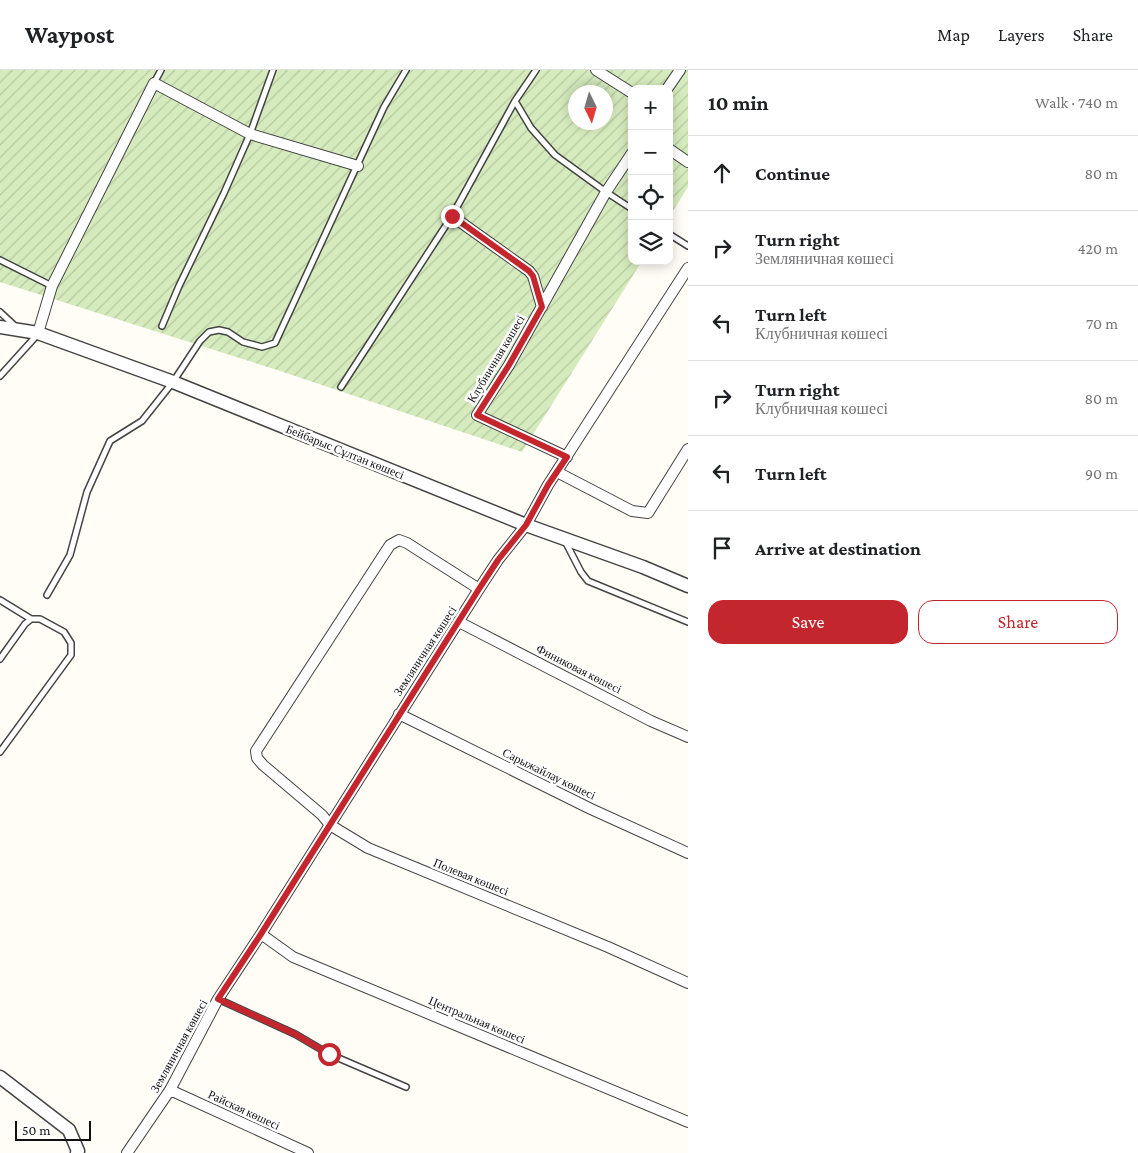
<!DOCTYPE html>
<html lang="en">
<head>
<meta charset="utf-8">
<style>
	body { margin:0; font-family:"Crimson Pro",serif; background:#f6f6f6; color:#202124 }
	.controls { position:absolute; right:15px; top:15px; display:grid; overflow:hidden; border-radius:10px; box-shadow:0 2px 12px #0003 }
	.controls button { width:45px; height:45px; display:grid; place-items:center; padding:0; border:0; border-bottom:1px solid #e0e0e0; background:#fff; color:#202124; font:25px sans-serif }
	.compass { position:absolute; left:568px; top:15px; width:45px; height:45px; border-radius:50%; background:#fff; box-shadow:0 2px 12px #0003; rotate:175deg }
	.scale { position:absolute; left:15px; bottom:12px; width:76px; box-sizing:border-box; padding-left:5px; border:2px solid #111; border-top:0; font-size:14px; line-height:18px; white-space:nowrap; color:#111; -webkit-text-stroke:4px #fff; paint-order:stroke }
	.stop { position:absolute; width:15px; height:15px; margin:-11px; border:4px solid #c4262e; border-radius:50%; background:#fff }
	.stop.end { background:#c4262e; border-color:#fff; box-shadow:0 1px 5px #0008 }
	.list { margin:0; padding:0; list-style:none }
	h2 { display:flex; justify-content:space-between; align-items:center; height:65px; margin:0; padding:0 20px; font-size:21px }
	h2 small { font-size:16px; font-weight:400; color:#757577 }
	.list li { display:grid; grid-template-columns:32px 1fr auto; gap:15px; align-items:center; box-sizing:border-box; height:75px; padding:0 20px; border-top:1px solid #e0e0e0 }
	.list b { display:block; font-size:19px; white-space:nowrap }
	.list p { margin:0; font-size:16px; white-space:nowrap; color:#757577 }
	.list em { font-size:16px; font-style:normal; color:#757577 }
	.actions { display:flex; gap:10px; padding:15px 20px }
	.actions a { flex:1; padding:11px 0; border:1px solid #c4262e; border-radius:15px; text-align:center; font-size:18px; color:#c4262e }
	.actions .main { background:#c4262e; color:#fff }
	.icon { flex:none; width:28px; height:28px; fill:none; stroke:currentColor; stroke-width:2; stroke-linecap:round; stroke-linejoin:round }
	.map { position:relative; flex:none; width:688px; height:1083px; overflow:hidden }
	header { display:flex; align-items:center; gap:30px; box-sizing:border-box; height:70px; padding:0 25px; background:#fff; border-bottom:1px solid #e0e0e0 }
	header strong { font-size:24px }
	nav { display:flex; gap:28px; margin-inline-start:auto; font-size:18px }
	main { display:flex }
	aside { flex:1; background:#fff }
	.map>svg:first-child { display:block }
	.garden { fill:url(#garden-furrows); fill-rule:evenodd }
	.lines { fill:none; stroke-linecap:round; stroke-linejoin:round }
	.service-casing { stroke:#444; stroke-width:8 }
	.minor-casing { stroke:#444; stroke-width:12 }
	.tertiary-casing { stroke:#444; stroke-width:15 }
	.service { stroke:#fff; stroke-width:5 }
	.minor { stroke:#fff; stroke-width:10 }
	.tertiary { stroke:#fff; stroke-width:12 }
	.route { stroke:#c4262e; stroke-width:6 }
	.labels { text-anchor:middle; stroke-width:5; stroke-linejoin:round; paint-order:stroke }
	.street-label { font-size:12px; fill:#111; stroke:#fff }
</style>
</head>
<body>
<header>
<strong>Waypost</strong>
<nav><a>Map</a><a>Layers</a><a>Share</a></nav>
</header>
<main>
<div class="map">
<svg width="688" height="1083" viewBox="0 0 688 1083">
	<defs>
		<pattern id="garden-furrows" width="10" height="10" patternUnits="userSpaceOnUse" patternTransform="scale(1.25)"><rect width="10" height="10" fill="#d5ebbd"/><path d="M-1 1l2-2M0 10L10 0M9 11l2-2" fill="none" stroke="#b6c8a1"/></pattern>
	</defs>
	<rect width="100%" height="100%" fill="#fffdf5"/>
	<path class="garden" d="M0,0H688V117L669,147V19H632V191H642L522,382L274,299L0,212ZM576,22H606V52H576Z"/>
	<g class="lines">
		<g class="service-casing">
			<path id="service" d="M154,13L161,0
				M515,31L531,58L555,85L606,122L632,139
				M669,164L688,176
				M0,190L52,216
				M0,242L15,256
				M162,256L179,216L224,123L250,64L273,0
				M0,306L38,264
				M341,317L452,146L515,31L536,0
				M565,471L581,502L588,511L688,552
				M47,525L70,485L87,422L110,371L142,351L173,312L200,271L209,262L219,260L228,262L243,272L262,277L275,273L384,37L406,0
				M0,530L31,549
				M0,589L25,554L31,549H40L64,562L71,573V585L0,682
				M218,929L295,964L329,984L406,1017"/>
		</g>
		<g class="minor-casing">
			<path id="minor" d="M596,0L632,23
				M667,19L680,0
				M669,79L688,92
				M452,146L529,201L533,206L542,237
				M38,263L52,216L154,13L250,64L358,96
				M567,387L477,345L509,295L606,122L632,83
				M557,402L632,441L648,443L688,379
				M479,519L407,473L399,470L390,475L256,681L257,688L263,695L322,745L330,755L368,778L608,877L688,913
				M459,552L651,651L688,667
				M399,644L591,739L688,783
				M261,864L293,887L688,1052
				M170,1020L308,1083
				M127,1083L170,1020L218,929L261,864L479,519L498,490L526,455L548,415L688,198"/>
		</g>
		<g class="tertiary-casing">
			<path id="tertiary" d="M0,257L38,263L173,312L526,455L643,497L688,516
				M0,1007L69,1060L78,1081L77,1083"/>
		</g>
		<use href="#service" class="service"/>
		<use href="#minor" class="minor"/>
		<use href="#tertiary" class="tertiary"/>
	</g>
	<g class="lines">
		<path class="route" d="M329,984L295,964L218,929L261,864L479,519L498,490L526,455L548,415L567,387L477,345L509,295L542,237L533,206L529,201L452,146"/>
	</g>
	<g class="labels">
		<g class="street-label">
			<text transform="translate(496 289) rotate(-59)" y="4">Клубничная көшесі</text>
			<text transform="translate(345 382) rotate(22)" y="4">Бейбарыс Сұлтан көшесі</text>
			<text transform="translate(425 581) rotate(-57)" y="4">Земляничная көшесі</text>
			<text transform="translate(579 599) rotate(27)" y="4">Финиковая көшесі</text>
			<text transform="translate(549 704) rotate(26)" y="4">Сарыжайлау көшесі</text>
			<text transform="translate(471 807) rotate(22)" y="4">Полевая көшесі</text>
			<text transform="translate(477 950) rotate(23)" y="4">Центральная көшесі</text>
			<text transform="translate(179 976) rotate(-61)" y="4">Земляничная көшесі</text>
			<text transform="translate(244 1040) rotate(25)" y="4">Райская көшесі</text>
		</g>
	</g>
</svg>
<div class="controls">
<button>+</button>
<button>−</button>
<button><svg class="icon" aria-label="locate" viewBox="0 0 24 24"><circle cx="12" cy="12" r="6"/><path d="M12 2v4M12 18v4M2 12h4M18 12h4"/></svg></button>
<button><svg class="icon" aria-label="layers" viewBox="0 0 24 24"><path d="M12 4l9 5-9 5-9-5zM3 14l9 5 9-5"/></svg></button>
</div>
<svg class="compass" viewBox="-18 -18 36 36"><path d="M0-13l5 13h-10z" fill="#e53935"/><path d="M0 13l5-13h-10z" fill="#757577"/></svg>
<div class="scale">50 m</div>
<div class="stop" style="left:329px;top:984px"></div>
<div class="stop end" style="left:452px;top:146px"></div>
</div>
<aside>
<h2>10 min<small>Walk · 740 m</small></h2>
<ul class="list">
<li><svg class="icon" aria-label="ahead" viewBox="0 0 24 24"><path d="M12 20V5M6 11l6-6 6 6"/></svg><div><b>Continue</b></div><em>80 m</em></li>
<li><svg class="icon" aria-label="right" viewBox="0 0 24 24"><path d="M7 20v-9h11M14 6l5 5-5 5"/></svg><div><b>Turn right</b><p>Земляничная көшесі</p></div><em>420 m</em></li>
<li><svg class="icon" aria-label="left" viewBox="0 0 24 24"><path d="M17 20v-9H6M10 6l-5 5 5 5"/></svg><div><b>Turn left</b><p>Клубничная көшесі</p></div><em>70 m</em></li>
<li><svg class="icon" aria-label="right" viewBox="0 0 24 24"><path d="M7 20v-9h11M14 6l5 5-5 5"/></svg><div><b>Turn right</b><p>Клубничная көшесі</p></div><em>80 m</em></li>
<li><svg class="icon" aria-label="left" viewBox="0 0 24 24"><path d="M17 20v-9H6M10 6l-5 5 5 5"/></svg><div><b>Turn left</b></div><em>90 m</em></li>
<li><svg class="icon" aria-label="arrive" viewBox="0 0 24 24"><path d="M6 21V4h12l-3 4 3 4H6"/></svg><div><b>Arrive at destination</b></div></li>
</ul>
<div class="actions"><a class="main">Save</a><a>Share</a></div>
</aside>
</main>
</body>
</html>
